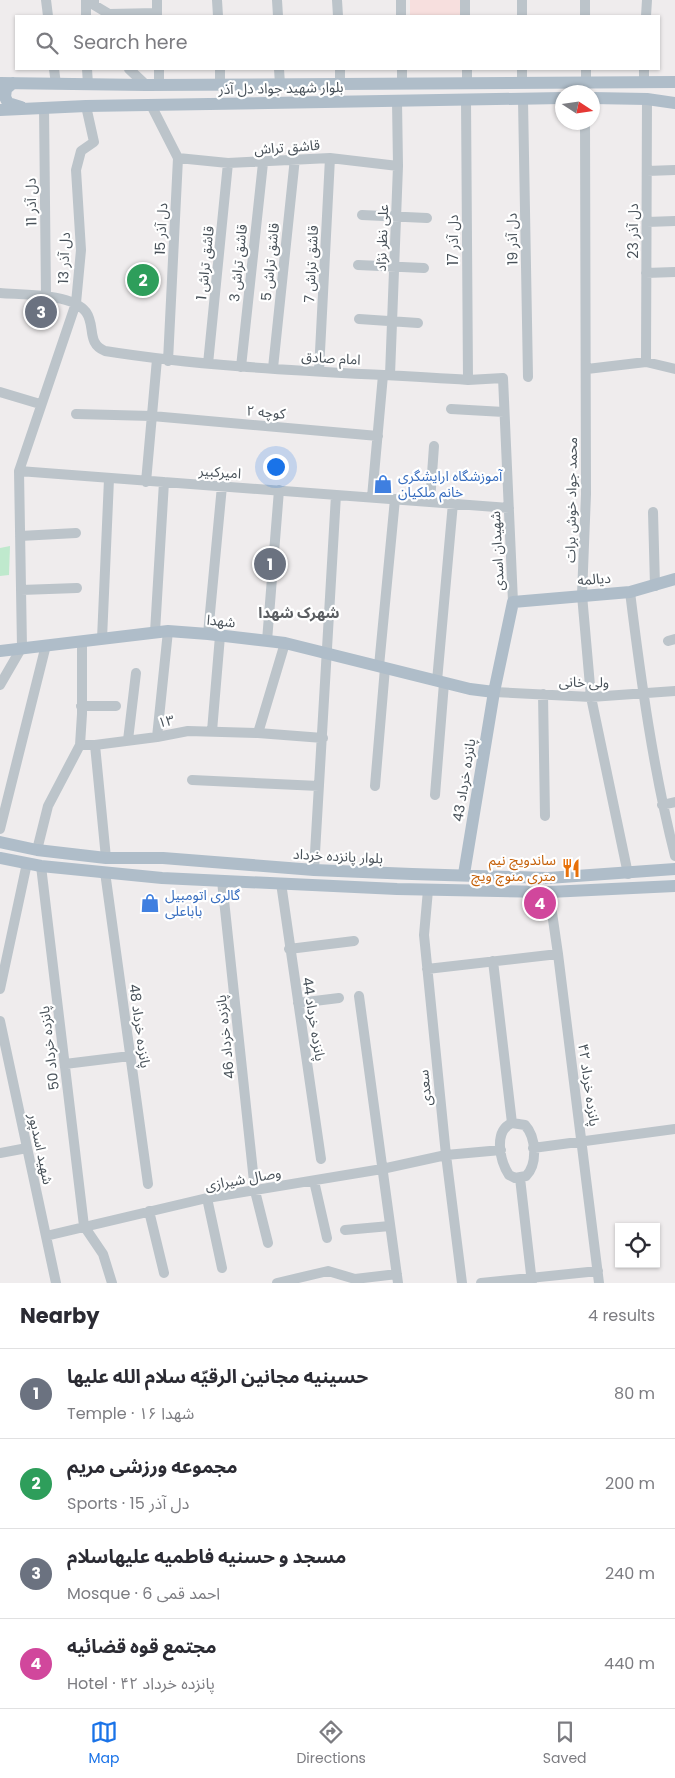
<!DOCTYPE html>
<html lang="en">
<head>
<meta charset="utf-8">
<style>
	body { margin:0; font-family:Poppins,"Noto Sans Arabic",sans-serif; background:#f2f2f3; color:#2b2b33 }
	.controls { position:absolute; right:15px; bottom:15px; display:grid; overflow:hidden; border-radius:0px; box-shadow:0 1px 4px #0004 }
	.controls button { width:45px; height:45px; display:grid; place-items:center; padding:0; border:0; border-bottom:1px solid #e1e1e2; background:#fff; color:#2b2b33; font:25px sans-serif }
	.compass { position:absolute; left:555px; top:85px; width:45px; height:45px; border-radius:50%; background:#fff; box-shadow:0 1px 4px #0004; rotate:102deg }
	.you { position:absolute; left:275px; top:466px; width:18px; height:18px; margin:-12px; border:4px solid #fff; border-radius:50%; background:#1a73e8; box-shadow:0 0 0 8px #1a73e833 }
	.badge { display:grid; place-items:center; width:32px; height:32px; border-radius:50%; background:#1a73e8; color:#fff; font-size:16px; font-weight:700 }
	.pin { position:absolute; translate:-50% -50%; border:2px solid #fff; box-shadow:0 1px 5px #0006 }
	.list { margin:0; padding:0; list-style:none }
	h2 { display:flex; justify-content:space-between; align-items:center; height:65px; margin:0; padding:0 20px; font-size:21px }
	h2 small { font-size:16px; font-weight:400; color:#7c7c81 }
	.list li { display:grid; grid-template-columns:32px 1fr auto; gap:15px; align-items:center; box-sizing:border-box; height:90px; padding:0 20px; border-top:1px solid #e1e1e2 }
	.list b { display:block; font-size:19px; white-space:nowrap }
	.list p { margin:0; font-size:16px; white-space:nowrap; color:#7c7c81 }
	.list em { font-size:16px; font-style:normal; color:#7c7c81 }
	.icon { flex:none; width:28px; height:28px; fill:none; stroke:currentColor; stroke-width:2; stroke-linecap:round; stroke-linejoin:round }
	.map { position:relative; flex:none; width:675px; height:1283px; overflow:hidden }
	.search { position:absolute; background:#fff; box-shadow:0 1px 4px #0004; left:15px; right:15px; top:15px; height:55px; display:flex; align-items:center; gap:12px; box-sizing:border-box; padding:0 18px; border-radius:0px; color:#7c7c81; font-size:19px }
	.sheet { height:425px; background:#fff }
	nav { display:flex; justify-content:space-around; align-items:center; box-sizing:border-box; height:70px; border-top:1px solid #e1e1e2; background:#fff; font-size:14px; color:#7c7c81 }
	nav a { display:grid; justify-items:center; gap:2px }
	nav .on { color:#1a73e8 }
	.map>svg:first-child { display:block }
	.medical { fill:#f7dfde }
	.green { fill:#bfe9cd }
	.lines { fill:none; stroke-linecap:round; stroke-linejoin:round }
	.minor { stroke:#bcc4ca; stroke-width:10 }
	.major { stroke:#afbdc9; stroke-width:12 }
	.labels { text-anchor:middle; stroke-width:4.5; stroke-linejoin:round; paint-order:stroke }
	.street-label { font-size:14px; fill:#475058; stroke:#fff }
	.shop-label { font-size:14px; fill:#366cbe; stroke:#fff; text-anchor:start }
	.food-label { font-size:14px; fill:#c56008; stroke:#fff; text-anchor:end }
	.neighbourhood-label { font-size:15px; font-weight:bold; fill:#5a5d61; stroke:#fff }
</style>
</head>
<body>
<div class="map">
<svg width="675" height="1283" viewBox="0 0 675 1283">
	<rect width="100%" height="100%" fill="#efeced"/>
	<path class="medical" d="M410,0H462V16H410Z"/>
	<path class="green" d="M10,546L9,575L0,576V548Z"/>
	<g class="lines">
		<path class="minor" d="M46,0L48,16
			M86,0V16
			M94,0V5L109,14L157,13
			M157,0V16
			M217,0L218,16
			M277,0L278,16
			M337,0L338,16
			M401,0V16
			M465,0V16
			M522,0V16
			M585,0V16
			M646,16L647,0
			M54,69L56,84
			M87,69L88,84
			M129,69L146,85
			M159,69V85
			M220,69V84
			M279,69L280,84
			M340,69V83
			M402,69V83
			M467,69V82
			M522,69V82
			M586,69V83
			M644,83V69
			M466,100L468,380
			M523,100L528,377
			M151,105L178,158L168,361
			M44,107L46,297
			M585,122L586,494L582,595L591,697L628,874
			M178,158L228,163L330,158L398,166
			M647,171L675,170
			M362,215L427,218
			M647,222L675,221
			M358,265L424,268
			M646,273L675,272
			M0,293C22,295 72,293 86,312C96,326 86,343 105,351C225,370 346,372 468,380L503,378L513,602
			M359,319L418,323
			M646,362L647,99
			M208,364L228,163
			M241,367L263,163
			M273,368L295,158
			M587,369L646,362L675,369
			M319,371L330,158
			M390,375L398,166L397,101
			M0,392L40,404
			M451,409L504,412
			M76,414L152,416L378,436
			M19,471L509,508
			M146,482L157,359
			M372,497L383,375
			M430,502L434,446
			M653,512L655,586
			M20,536L76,533
			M21,590L77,588
			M630,592C641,681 653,769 675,856
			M155,632L164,482
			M208,634L222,486
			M102,639L109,479
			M267,641L279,490
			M668,641L675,639
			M379,666L395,499
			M437,681L453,503
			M0,685L22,647L19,471L76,303L81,250L76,170L81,151L94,142L86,106
			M494,692L591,697L675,691
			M543,694L545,816
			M81,706H116
			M212,731L220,636
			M258,733L285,643
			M157,737L168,631
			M128,740L136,673
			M80,745H95L157,737L188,731L258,733L323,738
			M95,745L106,858
			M192,780L319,786
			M375,786L385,668
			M435,795L444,683
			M662,805L675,802
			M0,829L46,645
			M37,850L48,806L80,745L82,714V641
			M41,866L84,1226L103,1254L112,1283
			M314,870L336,495
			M105,872L148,1184
			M222,881L255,1191L268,1243
			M281,883L321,1159
			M428,890L424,935L446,1155L462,1283
			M549,892L558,954L599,1283
			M289,949L354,941
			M493,961L512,1123
			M427,969L558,954
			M0,989L27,863
			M359,996L398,1283
			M298,1003L339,998
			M0,1021L56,1283
			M65,1064L130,1056
			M512,1123L525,1125C536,1137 538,1164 526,1176L515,1178L509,1175C500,1161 493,1131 512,1123Z
			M533,1148L675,1129
			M0,1153L27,1148
			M520,1178L532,1283
			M314,1181L327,1238
			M207,1198L222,1268
			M149,1211L164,1273
			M345,1230L390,1226
			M46,1236L207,1198L382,1169L446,1155L501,1150
			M277,1283L328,1271L355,1279L397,1274
			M481,1283L598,1271"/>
		<path class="major" d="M0,83L146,85L675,82
			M13,83L6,89L5,97L8,103L21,107
			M592,98L647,99L675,103
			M0,110L86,106L562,98
			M0,651L168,631L208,634L285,643L470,689L494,692
			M0,842L37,850L106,858H163L314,870L412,874L548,878L675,869
			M0,858L41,866L162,878L397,889L549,892L675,886
			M464,874L494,692L513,602L630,592L675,579"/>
	</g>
	<defs>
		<g id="shop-bare" transform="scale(1.5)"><path d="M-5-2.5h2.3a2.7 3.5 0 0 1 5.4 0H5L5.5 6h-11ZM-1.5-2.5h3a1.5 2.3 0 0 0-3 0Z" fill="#3f7fe0" stroke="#fff" stroke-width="2.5" paint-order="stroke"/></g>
		<g id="restaurant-bare" transform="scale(1.5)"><path d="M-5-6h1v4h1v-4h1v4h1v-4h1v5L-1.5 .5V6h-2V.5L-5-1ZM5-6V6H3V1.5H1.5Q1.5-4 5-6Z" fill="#e8710a" stroke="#fff" stroke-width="2.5" paint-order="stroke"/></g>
	</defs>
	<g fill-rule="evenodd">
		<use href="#shop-bare" x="383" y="484"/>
		<use href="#restaurant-bare" x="571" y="868"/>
		<use href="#shop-bare" x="150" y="903"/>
	</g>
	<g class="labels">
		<g class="street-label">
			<text transform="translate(281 88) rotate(-1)" y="5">بلوار شهید جواد دل آذر</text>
			<text transform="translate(287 147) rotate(-4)" y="5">قاشق تراش</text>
			<text transform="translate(31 202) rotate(-91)" y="5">دل آذر 11</text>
			<text transform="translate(161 229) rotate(-87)" y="5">دل آذر 15</text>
			<text transform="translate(633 231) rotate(-90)" y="5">دل آذر 23</text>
			<text transform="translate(382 238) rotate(-88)" y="5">علی نظر نژاد</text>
			<text transform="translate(512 239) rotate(-91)" y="5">دل آذر 19</text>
			<text transform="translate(453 240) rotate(-90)" y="5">دل آذر 17</text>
			<text transform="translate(64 258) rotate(-88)" y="5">دل آذر 13</text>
			<text transform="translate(270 262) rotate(-84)" y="5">قاشق تراش 5</text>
			<text transform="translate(205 263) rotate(-84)" y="5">قاشق تراش 1</text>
			<text transform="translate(238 263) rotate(-84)" y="5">قاشق تراش 3</text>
			<text transform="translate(311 264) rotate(-87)" y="5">قاشق تراش 7</text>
			<text transform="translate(331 358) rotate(3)" y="5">امام صادق</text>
			<text transform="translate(266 412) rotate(5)" y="5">کوچه ۲</text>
			<text transform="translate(220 472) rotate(4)" y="5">امیرکبیر</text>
			<text transform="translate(571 500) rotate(-89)" y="5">محمد جواد خوش برات</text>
			<text transform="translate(497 551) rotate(-93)" y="5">شهیدان اسدی</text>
			<text transform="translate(594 579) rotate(-4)" y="5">دیالمه</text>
			<text transform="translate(221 621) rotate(6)" y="5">شهدا</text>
			<text transform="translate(584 682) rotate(1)" y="5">ولی خانی</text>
			<text transform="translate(166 721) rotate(-11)" y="5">۱۳</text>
			<text transform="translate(464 780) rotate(-81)" y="5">پانزده خرداد 43</text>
			<text transform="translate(338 856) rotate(3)" y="5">بلوار پانزده خرداد</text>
			<text transform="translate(314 1019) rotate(81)" y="5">پانزده خرداد 44</text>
			<text transform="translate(140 1026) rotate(82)" y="5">پانزده خرداد 48</text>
			<text transform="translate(225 1037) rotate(-96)" y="5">پانزده خرداد 46</text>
			<text transform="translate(49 1048) rotate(-97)" y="5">پانزده خرداد 50</text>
			<text transform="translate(589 1085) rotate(82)" y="5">پانزده خرداد ۴۲</text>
			<text transform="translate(425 1088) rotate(-96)" y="5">سعدی</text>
			<text transform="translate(41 1149) rotate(78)" y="5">شهید اسدپور</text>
			<text transform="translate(243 1179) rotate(-10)" y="5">وصال شیرازی</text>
		</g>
		<g class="shop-label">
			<text x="398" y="481">آموزشگاه ارایشگری<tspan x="398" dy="16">خانم ملکیان</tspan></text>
			<text x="165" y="900">گالری اتومبیل<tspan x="165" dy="16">باباعلی</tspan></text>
		</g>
		<g class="food-label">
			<text x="556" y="865">ساندویچ نیم<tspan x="556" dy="16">متری منوچ ویچ</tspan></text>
		</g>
		<g class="neighbourhood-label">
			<text x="299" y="618">شهرک شهدا</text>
		</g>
	</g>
</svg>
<div class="controls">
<button><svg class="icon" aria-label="locate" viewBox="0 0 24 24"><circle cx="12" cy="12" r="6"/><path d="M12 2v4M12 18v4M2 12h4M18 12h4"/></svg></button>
</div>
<svg class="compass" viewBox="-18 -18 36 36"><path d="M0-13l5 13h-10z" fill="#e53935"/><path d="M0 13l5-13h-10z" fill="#7c7c81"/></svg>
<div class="you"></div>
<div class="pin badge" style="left:270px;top:564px;background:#6b7280">1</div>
<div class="pin badge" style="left:143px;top:280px;background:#2e9e5b">2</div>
<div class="pin badge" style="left:41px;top:312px;background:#6b7280">3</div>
<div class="pin badge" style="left:540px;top:903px;background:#d1479c">4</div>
<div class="search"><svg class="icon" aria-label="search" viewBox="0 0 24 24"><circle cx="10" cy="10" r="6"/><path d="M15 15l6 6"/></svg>Search here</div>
</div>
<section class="sheet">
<h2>Nearby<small>4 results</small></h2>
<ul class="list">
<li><span class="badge" style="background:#6b7280">1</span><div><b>حسینیه مجانین الرقیّه سلام الله علیها</b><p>Temple · شهدا ۱۶</p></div><em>80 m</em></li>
<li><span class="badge" style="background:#2e9e5b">2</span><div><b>مجموعه ورزشی مریم</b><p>Sports · دل آذر 15</p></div><em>200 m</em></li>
<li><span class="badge" style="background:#6b7280">3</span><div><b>مسجد و حسنیه فاطمیه علیهاسلام</b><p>Mosque · احمد قمی 6</p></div><em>240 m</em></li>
<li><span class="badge" style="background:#d1479c">4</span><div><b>مجتمع قوه قضائیه</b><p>Hotel · پانزده خرداد ۴۲</p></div><em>440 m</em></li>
</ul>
</section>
<nav>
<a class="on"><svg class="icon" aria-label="map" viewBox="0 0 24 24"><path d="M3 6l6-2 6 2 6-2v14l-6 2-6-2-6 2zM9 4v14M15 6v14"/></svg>Map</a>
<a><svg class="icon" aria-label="directions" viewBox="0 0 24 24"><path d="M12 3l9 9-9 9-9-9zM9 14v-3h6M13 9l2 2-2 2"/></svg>Directions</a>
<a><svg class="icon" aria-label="saved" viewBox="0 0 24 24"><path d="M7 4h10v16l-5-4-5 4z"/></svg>Saved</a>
</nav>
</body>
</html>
